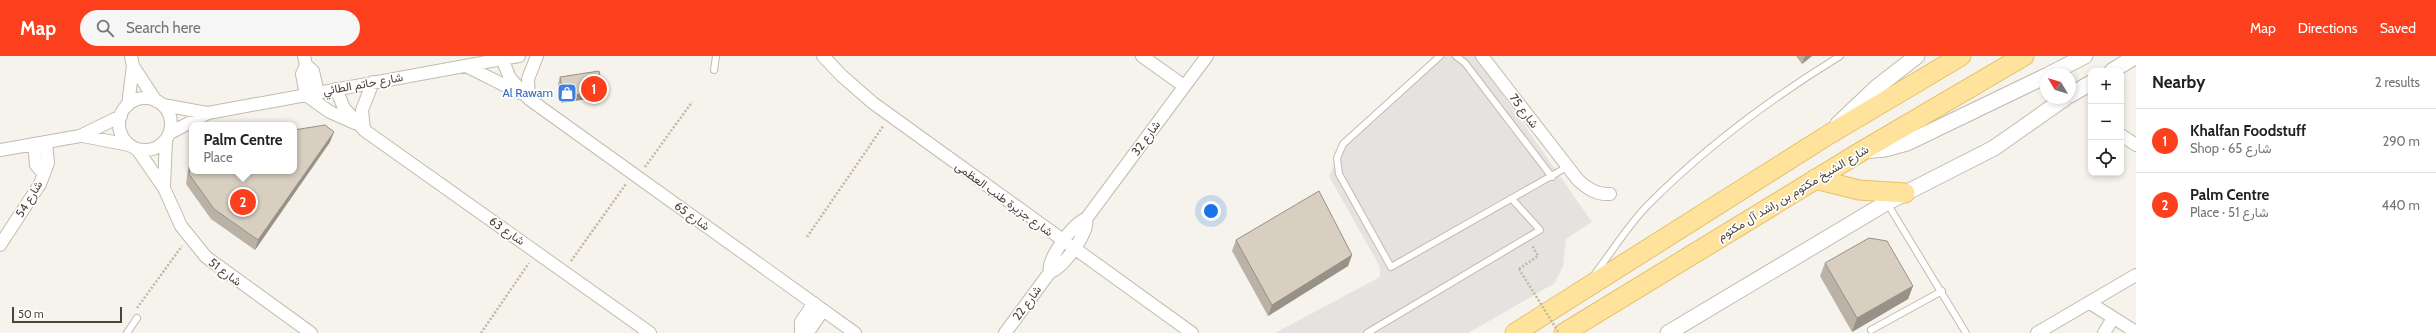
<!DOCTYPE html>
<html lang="en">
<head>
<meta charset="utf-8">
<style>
	body { margin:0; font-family:Cabin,Vazirmatn,sans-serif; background:#f6f6f6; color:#222 }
	.controls { position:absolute; right:12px; top:12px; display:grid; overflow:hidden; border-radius:8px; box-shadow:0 2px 6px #0003 }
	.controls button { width:36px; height:36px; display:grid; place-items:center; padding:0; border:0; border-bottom:1px solid #e0e0e0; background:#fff; color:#222; font:20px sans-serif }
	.compass { position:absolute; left:2040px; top:12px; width:36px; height:36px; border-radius:50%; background:#fff; box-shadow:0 2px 6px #0003; rotate:308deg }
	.scale { position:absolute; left:12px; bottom:10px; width:110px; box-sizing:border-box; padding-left:4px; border:2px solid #4b4439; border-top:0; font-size:11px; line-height:14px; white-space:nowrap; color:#4b4439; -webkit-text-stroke:3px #fff; paint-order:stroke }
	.you { position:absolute; left:1211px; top:155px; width:14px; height:14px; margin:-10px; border:3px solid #fff; border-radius:50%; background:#1a73e8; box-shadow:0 0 0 6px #1a73e833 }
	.badge { display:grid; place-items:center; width:26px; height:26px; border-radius:50%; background:#fc3f1d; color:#fff; font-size:13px; font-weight:700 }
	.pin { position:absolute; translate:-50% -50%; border:2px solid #fff; box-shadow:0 1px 4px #0006 }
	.popup { position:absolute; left:189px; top:66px; width:108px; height:52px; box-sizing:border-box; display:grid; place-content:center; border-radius:8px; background:#fff; filter:drop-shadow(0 1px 3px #0005); font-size:13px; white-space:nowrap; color:#767676 }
	.popup b { font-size:15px; color:#222 }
	.popup::after { content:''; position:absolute; left:50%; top:100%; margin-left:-8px; border:8px solid transparent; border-top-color:#fff }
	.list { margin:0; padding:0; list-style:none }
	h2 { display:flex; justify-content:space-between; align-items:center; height:52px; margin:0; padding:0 16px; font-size:17px }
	h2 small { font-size:13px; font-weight:400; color:#767676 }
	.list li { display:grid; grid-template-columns:26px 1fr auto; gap:12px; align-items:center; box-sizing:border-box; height:64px; padding:0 16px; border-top:1px solid #e0e0e0 }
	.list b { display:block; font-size:15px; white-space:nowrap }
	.list p { margin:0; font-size:13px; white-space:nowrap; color:#767676 }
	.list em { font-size:13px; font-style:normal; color:#767676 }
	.icon { flex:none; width:22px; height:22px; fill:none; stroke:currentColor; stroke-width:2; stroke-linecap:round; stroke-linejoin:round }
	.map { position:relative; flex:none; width:2136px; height:277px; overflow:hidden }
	header { display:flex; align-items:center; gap:24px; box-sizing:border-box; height:56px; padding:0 20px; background:#fc3f1d; color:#fff }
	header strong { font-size:19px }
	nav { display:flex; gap:22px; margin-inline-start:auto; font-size:14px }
	.search { width:280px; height:36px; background:#f6f6f6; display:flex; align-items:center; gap:10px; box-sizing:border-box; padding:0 14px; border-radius:22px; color:#767676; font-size:15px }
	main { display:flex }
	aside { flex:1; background:#fff }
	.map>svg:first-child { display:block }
	.parking { fill:#e5e3e0 }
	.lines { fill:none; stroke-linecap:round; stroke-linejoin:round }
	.service-casing { stroke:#c2bbae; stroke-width:8 }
	.minor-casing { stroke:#c2bbae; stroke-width:14 }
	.tertiary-casing { stroke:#c2bbae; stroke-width:17 }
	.primary-casing { stroke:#e6c16a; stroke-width:21 }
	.path { stroke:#c4b79f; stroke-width:2.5; stroke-dasharray:2 2; stroke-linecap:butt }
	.service { stroke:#fff; stroke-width:6 }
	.minor { stroke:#fff; stroke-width:12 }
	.tertiary { stroke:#fff; stroke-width:15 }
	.primary { stroke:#ffe39c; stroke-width:19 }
	.path-bridge { stroke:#c4b79f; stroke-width:2.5; stroke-dasharray:2 2; stroke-linecap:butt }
	.wall { fill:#bab2a6 }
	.shaded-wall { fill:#979187 }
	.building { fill:#d8cfc1; stroke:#979187 }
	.labels { text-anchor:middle; stroke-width:3.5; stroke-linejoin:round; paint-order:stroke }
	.street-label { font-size:12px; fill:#4b4439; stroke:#fff }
	.shop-label { font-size:12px; fill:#366cbe; stroke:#fff; text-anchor:end }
</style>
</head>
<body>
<header>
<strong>Map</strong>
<div class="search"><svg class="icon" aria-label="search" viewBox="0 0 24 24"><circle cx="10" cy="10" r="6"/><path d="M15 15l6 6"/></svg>Search here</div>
<nav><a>Map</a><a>Directions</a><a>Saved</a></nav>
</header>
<main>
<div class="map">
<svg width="2136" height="277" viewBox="0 0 2136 277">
	<rect width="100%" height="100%" fill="#f6f3ec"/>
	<path class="parking" d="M1437,0H1476L1592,166L1566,183L1563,210L1555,227L1468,277H1275L1380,221V211L1329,120L1345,85Z"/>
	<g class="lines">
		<g class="service-casing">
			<path id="service" d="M1440,0L1343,88L1337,102L1339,118L1391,211L1567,111
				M1456,0L1465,7L1552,121
				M714,14L716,0
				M1887,147L1966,277
				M1594,219C1611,197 1627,171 1646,151C1704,92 1770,43 1840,0
				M1871,274L1942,235
				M127,277L137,262
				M1367,277L1540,174L1512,143"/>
		</g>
		<g class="minor-casing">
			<path id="minor" d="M304,0L306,9L302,18L306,39L330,56L355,67
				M823,0L842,20L873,47L1192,277
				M1142,0L1184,30
				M1482,0L1578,124C1588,133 1597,139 1610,138
				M502,3L510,22L529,43L855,277
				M306,9L313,15L318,37
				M133,10L156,45
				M466,10L520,37
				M336,33L344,52L364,74L650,277
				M119 68a26 26 0 1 1 52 0a26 26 0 1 1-52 0Z
				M529,43L528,23L537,0
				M128,49L133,10L131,0
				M163,49L207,57
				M364,74L362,54L373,26
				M170,77L208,57L519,0
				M2121,79L2136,89
				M83,80L129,89
				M34,88L36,109L43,117
				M137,93L164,132L181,170L206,201L311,277
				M0,94L80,80L121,60
				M164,130L166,84
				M0,189L40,128L48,107L46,86
				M1050,216C1046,204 1074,166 1086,163L1207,0
				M2090,247L2136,276
				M801,276V266L814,247
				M801,277L811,272L823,254
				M1005,277L1050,216C1062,213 1090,176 1086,163
				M2037,277L2136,219
				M2104,277L2113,262"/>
		</g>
		<g class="tertiary-casing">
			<path id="tertiary" d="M2112,15L2136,0
				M2050,18L2085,0
				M2070,39L2091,27
				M1838,68L1877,31L1917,0
				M1863,95L1885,93L1907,87L2046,20
				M1668,277L1886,147L1994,92L2065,42"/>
		</g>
		<g class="primary-casing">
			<path id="primary" d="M1815,123L1859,134L1905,137
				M1515,277L1828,79L1961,0
				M1564,277L1862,95L2024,0"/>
		</g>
		<path class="path" d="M645,111L692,46
			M807,181L884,69
			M571,205L626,128
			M1519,213L1538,200L1532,189
			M137,252L182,190
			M481,277L529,207"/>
		<use href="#service" class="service"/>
		<use href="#minor" class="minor"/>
		<use href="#tertiary" class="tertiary"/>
		<use href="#primary" class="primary"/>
		<path class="path-bridge" d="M1519,213L1559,277"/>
	</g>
	<path class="wall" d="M1796,0H1812L1802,8Z
		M560,21L600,41L561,47L558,28Z
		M330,86L255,194L211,163L186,128L188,113L192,102Z
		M1236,184L1352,199L1348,210L1268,260L1232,195Z
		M1825,207L1913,230L1908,243L1852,276L1820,220Z"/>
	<path class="shaded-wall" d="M1805,0H1812L1802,8Z
		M603,34L600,41L561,47L564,41Z
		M334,76L330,86L255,194L258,184Z
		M1352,199L1348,210L1268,260L1272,249Z
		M1913,230L1908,243L1852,276L1857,262Z"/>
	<path class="building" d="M599,15L603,34L564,41L560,21Z
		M325,69L334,76L258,184L214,153L189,118L192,102V115H294V74Z
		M1319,135L1352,199L1272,249L1236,184Z
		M1869,182L1887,185L1913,230L1857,262L1825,207Z"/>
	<defs>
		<g id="shop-square" transform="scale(1)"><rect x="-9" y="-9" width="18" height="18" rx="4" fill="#3f7fe0" stroke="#fff"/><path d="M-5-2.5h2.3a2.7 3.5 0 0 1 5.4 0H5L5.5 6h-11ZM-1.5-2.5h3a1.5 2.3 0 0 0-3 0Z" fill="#fff"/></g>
	</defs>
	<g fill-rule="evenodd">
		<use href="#shop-square" x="567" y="37"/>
	</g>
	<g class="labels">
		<g class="street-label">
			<text transform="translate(363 28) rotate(-10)" y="4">شارع حاتم الطائي</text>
			<text transform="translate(1524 55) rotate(53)" y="4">شارع 75</text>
			<text transform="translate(1146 82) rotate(-54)" y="4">شارع 32</text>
			<text transform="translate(1793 137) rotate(-31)" y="4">شارع الشيخ مكتوم بن راشد آل مكتوم</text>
			<text transform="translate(29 143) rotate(-59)" y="4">شارع 54</text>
			<text transform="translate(1004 143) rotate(36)" y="4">شارع جزيرة طنب العظمى</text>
			<text transform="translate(692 160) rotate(36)" y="4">شارع 65</text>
			<text transform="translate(507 175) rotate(35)" y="4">شارع 63</text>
			<text transform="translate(225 216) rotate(37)" y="4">شارع 51</text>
			<text transform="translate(1027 247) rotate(-54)" y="4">شارع 22</text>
		</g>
		<g class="shop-label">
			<text x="553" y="41">Al Rawam</text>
		</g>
	</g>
</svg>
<div class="controls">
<button>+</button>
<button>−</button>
<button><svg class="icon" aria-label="locate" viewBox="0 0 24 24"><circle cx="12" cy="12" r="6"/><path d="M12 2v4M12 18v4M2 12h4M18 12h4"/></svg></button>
</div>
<svg class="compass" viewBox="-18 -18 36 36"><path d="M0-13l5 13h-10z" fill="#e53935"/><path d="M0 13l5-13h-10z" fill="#767676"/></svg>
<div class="scale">50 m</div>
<div class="you"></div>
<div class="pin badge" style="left:594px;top:33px">1</div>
<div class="pin badge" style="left:243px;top:146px">2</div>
<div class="popup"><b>Palm Centre</b>Place</div>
</div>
<aside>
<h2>Nearby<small>2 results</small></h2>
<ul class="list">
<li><span class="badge">1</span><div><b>Khalfan Foodstuff</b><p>Shop · شارع 65</p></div><em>290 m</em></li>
<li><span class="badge">2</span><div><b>Palm Centre</b><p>Place · شارع 51</p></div><em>440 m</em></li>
</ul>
</aside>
</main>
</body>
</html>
